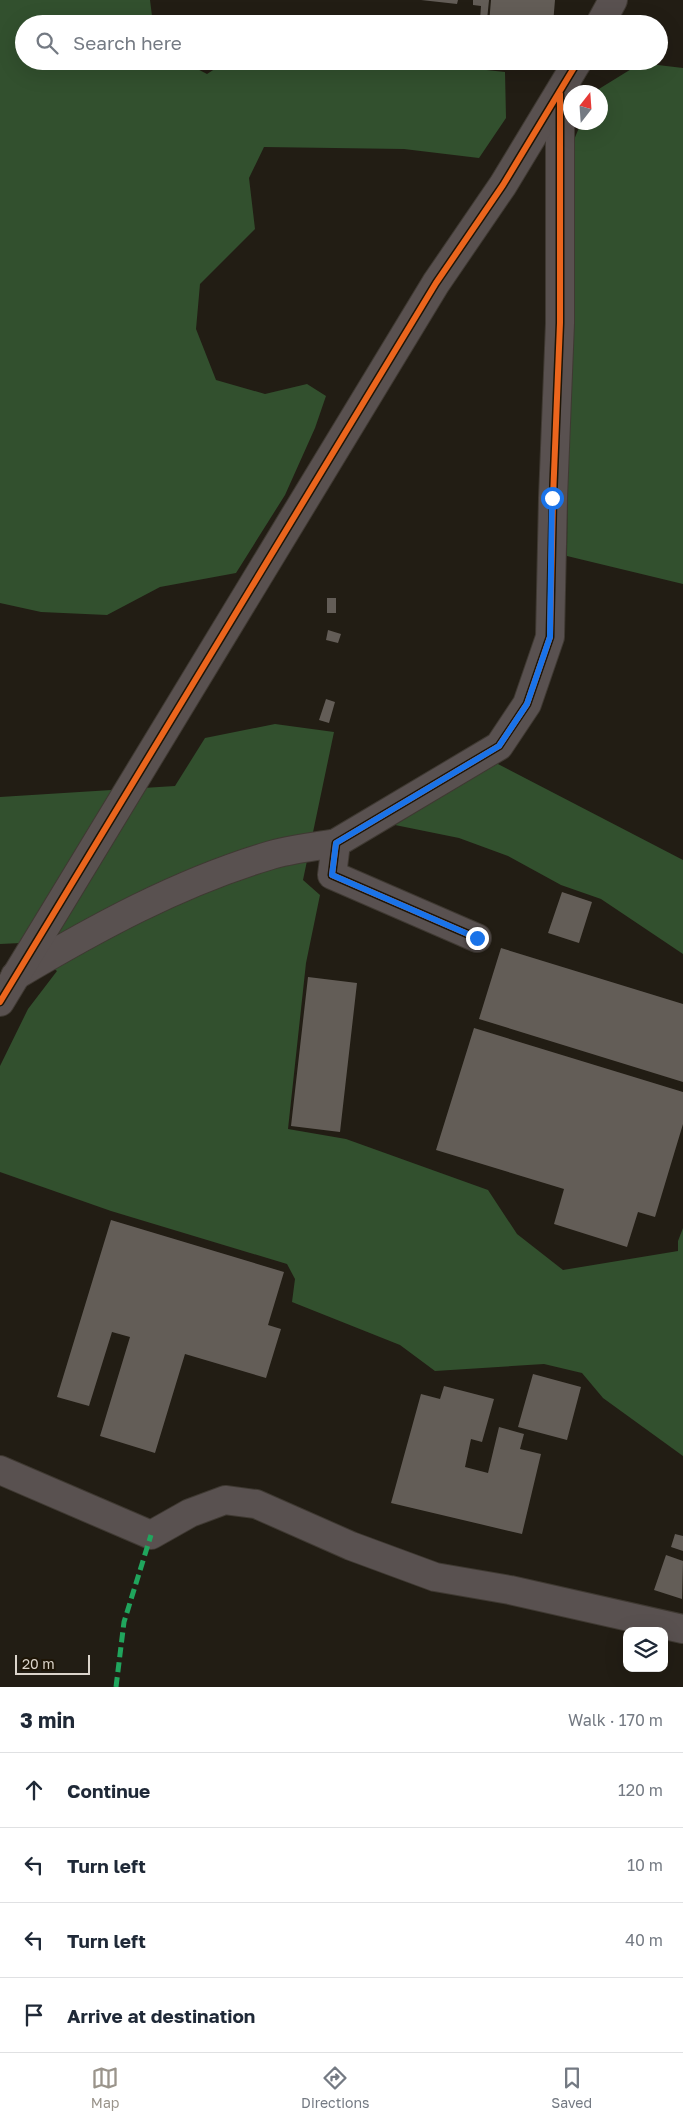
<!DOCTYPE html>
<html lang="en">
<head>
<meta charset="utf-8">
<style>
	body { margin:0; font-family:"Golos Text",sans-serif; background:#f2f2f3; color:#1f2937 }
	.controls { position:absolute; right:15px; bottom:15px; display:grid; overflow:hidden; border-radius:10px; box-shadow:0 5px 20px #0002 }
	.controls button { width:45px; height:45px; display:grid; place-items:center; padding:0; border:0; border-bottom:1px solid #e0e1e3; background:#fff; color:#1f2937; font:25px sans-serif }
	.compass { position:absolute; left:563px; top:85px; width:45px; height:45px; border-radius:50%; background:#fff; box-shadow:0 5px 20px #0002; rotate:17deg }
	.scale { position:absolute; left:15px; bottom:12px; width:75px; box-sizing:border-box; padding-left:5px; border:2px solid #dbd4cb; border-top:0; font-size:14px; line-height:18px; white-space:nowrap; color:#dbd4cb; -webkit-text-stroke:4px #1e1506; paint-order:stroke }
	.stop { position:absolute; width:15px; height:15px; margin:-11px; border:4px solid #1a73e8; border-radius:50%; background:#fff }
	.stop.end { background:#1a73e8; border-color:#fff; box-shadow:0 1px 5px #0008 }
	.list { margin:0; padding:0; list-style:none }
	h2 { display:flex; justify-content:space-between; align-items:center; height:65px; margin:0; padding:0 20px; font-size:21px }
	h2 small { font-size:16px; font-weight:400; color:#747a83 }
	.list li { display:grid; grid-template-columns:32px 1fr auto; gap:15px; align-items:center; box-sizing:border-box; height:75px; padding:0 20px; border-top:1px solid #e0e1e3 }
	.list b { display:block; font-size:19px; white-space:nowrap }
	.list em { font-size:16px; font-style:normal; color:#747a83 }
	.icon { flex:none; width:28px; height:28px; fill:none; stroke:currentColor; stroke-width:2; stroke-linecap:round; stroke-linejoin:round }
	.map { position:relative; flex:none; width:683px; height:1687px; overflow:hidden }
	.search { position:absolute; background:#fff; box-shadow:0 5px 20px #0002; left:15px; right:15px; top:15px; height:55px; display:flex; align-items:center; gap:12px; box-sizing:border-box; padding:0 18px; border-radius:28px; color:#747a83; font-size:19px }
	.sheet { height:365px; background:#fff }
	nav { display:flex; justify-content:space-around; align-items:center; box-sizing:border-box; height:70px; border-top:1px solid #e0e1e3; background:#fff; font-size:14px; color:#747a83 }
	nav a { display:grid; justify-items:center; gap:2px }
	nav .on { color:#9a948b }
	.map>svg:first-child { display:block }
	.forest { fill:#32502e }
	.building { fill:#635d57 }
	.lines { fill:none; stroke-linecap:round; stroke-linejoin:round }
	.minor-casing { stroke:#3f3932; stroke-width:30 }
	.tertiary-casing { stroke:#3f3932; stroke-width:30 }
	.minor { stroke:#595150; stroke-width:28 }
	.tertiary { stroke:#595150; stroke-width:28 }
	.quiet { stroke:#20a55d; stroke-width:5; stroke-dasharray:10 5; stroke-linecap:butt }
	.cycleway-casing { stroke:#1e1506; stroke-width:9 }
	.cycleway { stroke:#eb651d; stroke-width:6 }
	.route { stroke:#1a73e8; stroke-width:6 }
</style>
</head>
<body>
<div class="map">
<svg width="683" height="1687" viewBox="0 0 683 1687">
	<rect width="100%" height="100%" fill="#221d14"/>
	<path class="forest" d="M0,0H150L153,24H24V61H182L207,74L227,61H345L431,64L505,72L506,118L479,158L404,149L264,147L249,178L255,229L200,284L196,329L216,380L265,394L307,384L326,396L315,428L285,495L236,573L160,587L107,615L41,612L0,603Z
		M641,63L683,68V584L567,556L571,147L581,123L600,122V92H594Z
		M275,724L334,732L303,880L320,895L306,963L288,1129L346,1139L488,1190L517,1234L563,1270L678,1251V1241L683,1228V1456L603,1398L582,1373L544,1364L435,1371L400,1345L292,1302L295,1279L287,1264L111,1211L0,1172V1066L28,1009L57,971L21,943L0,944V797L175,786L205,738Z
		M496,763L683,860V954L601,899L561,885L508,856L459,838L395,825Z"/>
	<path class="building" d="M421,0H458L457,4Z
		M473,0H489L487,20H480L481,6L473,5Z
		M491,0H555L553,24H489Z
		M327,598H336V613H327Z
		M328,630L341,634L338,643L326,640Z
		M326,699L335,702L329,723L319,720Z
		M562,892L592,902L579,943L548,933Z
		M501,948L683,1004V1082L479,1019Z
		M308,977L357,983L340,1132L291,1126Z
		M474,1028L683,1092V1124L655,1217L638,1212L627,1247L554,1224L564,1189L436,1150Z
		M111,1220L284,1272L268,1325L281,1329L266,1378L185,1354L155,1453L100,1436L130,1337L112,1332L89,1406L57,1397Z
		M533,1374L581,1387L567,1440L518,1427Z
		M444,1386L494,1399L482,1442L471,1439L465,1467L488,1473L499,1427L524,1434L520,1449L541,1454L522,1534L391,1503L421,1394L440,1399Z
		M675,1534L683,1536V1551L671,1547Z
		M666,1555L683,1561L682,1599L654,1590Z"/>
	<g class="lines">
		<g class="minor-casing">
			<path id="minor" d="M477,938L332,875L336,843L499,746L527,704L550,637L553,498L560,323V94
				M15,976C96,928 178,883 268,856C290,849 314,847 336,843
				M0,1470L151,1535L190,1513L225,1500L256,1504L351,1546L435,1577L510,1590L683,1629"/>
		</g>
		<g class="tertiary-casing">
			<path id="tertiary" d="M600,24L613,0
				M0,1002L436,283L503,185L578,61"/>
		</g>
		<use href="#minor" class="minor"/>
		<use href="#tertiary" class="tertiary"/>
		<path class="quiet" d="M116,1687L124,1622L151,1535"/>
		<g class="cycleway-casing">
			<path id="cycleway" d="M477,938L332,875L336,843L499,746L527,704L550,637L553,498L560,323V94
				M0,1002L436,283L503,185L578,61"/>
		</g>
		<use href="#cycleway" class="cycleway"/>
	</g>
	<g class="lines">
		<path class="route" d="M477,938L332,875L336,843L499,746L527,704L550,637L552,498"/>
	</g>
</svg>
<div class="controls">
<button><svg class="icon" aria-label="layers" viewBox="0 0 24 24"><path d="M12 4l9 5-9 5-9-5zM3 14l9 5 9-5"/></svg></button>
</div>
<svg class="compass" viewBox="-18 -18 36 36"><path d="M0-13l5 13h-10z" fill="#e53935"/><path d="M0 13l5-13h-10z" fill="#747a83"/></svg>
<div class="scale">20 m</div>
<div class="stop" style="left:552px;top:498px"></div>
<div class="stop end" style="left:477px;top:938px"></div>
<div class="search"><svg class="icon" aria-label="search" viewBox="0 0 24 24"><circle cx="10" cy="10" r="6"/><path d="M15 15l6 6"/></svg>Search here</div>
</div>
<section class="sheet">
<h2>3 min<small>Walk · 170 m</small></h2>
<ul class="list">
<li><svg class="icon" aria-label="ahead" viewBox="0 0 24 24"><path d="M12 20V5M6 11l6-6 6 6"/></svg><div><b>Continue</b></div><em>120 m</em></li>
<li><svg class="icon" aria-label="left" viewBox="0 0 24 24"><path d="M17 20v-9H6M10 6l-5 5 5 5"/></svg><div><b>Turn left</b></div><em>10 m</em></li>
<li><svg class="icon" aria-label="left" viewBox="0 0 24 24"><path d="M17 20v-9H6M10 6l-5 5 5 5"/></svg><div><b>Turn left</b></div><em>40 m</em></li>
<li><svg class="icon" aria-label="arrive" viewBox="0 0 24 24"><path d="M6 21V4h12l-3 4 3 4H6"/></svg><div><b>Arrive at destination</b></div></li>
</ul>
</section>
<nav>
<a class="on"><svg class="icon" aria-label="map" viewBox="0 0 24 24"><path d="M3 6l6-2 6 2 6-2v14l-6 2-6-2-6 2zM9 4v14M15 6v14"/></svg>Map</a>
<a><svg class="icon" aria-label="directions" viewBox="0 0 24 24"><path d="M12 3l9 9-9 9-9-9zM9 14v-3h6M13 9l2 2-2 2"/></svg>Directions</a>
<a><svg class="icon" aria-label="saved" viewBox="0 0 24 24"><path d="M7 4h10v16l-5-4-5 4z"/></svg>Saved</a>
</nav>
</body>
</html>
